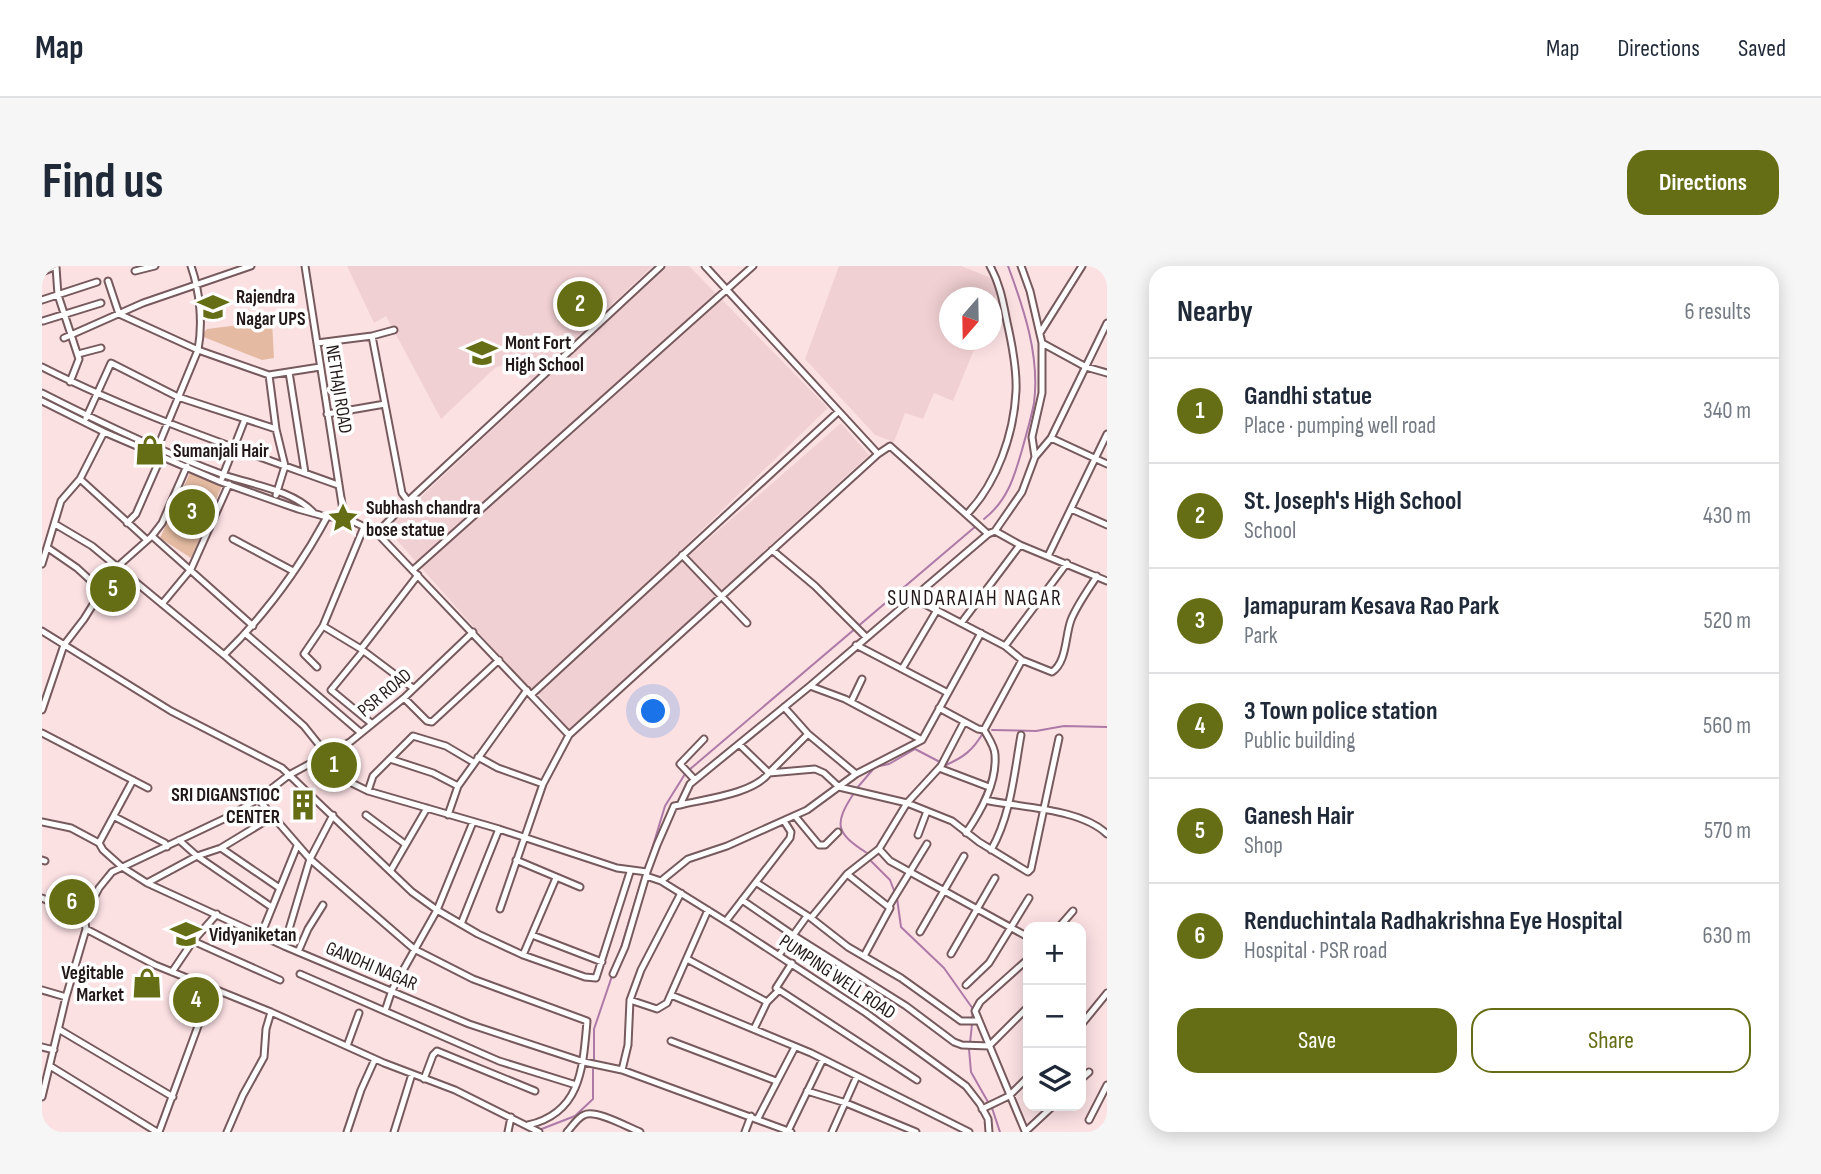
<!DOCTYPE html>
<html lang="en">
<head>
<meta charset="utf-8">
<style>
	body { margin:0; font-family:"Sofia Sans Condensed",sans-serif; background:#f6f6f7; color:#1f2937 }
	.controls { position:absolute; right:21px; bottom:21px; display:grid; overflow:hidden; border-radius:14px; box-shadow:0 4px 18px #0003 }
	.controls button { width:63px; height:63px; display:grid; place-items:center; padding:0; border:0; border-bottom:2px solid #e0e1e3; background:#fff; color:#1f2937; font:35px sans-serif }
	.compass { position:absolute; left:897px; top:21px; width:63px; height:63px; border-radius:50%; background:#fff; box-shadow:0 4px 18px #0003; rotate:200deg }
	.you { position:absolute; left:612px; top:446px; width:24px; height:24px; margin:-18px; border:5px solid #fff; border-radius:50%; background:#1a73e8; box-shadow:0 0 0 10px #1a73e833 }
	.badge { display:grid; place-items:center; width:46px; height:46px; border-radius:50%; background:#666e15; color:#fff; font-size:23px; font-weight:700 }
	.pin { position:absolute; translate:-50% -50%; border:4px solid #fff; box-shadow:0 2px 7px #0006 }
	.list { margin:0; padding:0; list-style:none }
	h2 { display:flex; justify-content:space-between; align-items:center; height:91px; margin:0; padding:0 28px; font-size:30px }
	h2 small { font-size:23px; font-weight:400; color:#747a83 }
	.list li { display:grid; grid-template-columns:46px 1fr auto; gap:21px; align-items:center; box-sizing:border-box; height:105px; padding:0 28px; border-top:2px solid #e0e1e3 }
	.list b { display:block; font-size:26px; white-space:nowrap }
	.list p { margin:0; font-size:23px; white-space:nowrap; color:#747a83 }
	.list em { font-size:23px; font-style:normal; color:#747a83 }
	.actions { display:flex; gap:14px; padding:21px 28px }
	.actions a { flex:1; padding:16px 0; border:2px solid #666e15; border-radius:21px; text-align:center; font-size:24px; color:#666e15 }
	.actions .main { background:#666e15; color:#fff }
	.icon { flex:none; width:38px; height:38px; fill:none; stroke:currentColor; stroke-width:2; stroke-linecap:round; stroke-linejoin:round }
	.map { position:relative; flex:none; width:1065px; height:866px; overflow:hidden; border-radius:21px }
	header { display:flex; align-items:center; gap:42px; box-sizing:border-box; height:98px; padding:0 35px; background:#fff; border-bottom:2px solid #e0e1e3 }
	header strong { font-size:33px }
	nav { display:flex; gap:38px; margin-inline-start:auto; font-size:24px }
	.intro { display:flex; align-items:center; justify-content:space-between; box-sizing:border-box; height:168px; padding:0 42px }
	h1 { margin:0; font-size:49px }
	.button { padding:18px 32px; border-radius:21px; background:#666e15; color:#fff; font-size:24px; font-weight:700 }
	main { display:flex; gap:42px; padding:0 42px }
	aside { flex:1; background:#fff; border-radius:21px; box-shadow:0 4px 18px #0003 }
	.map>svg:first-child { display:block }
	.built { fill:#f1d0d3 }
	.green { fill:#e4bba2 }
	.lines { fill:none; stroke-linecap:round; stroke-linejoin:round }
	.stream { stroke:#ad7aa7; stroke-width:2 }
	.street-casing { stroke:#775a5d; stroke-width:9 }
	.street { stroke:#fff; stroke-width:5 }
	.labels { text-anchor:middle; stroke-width:7; stroke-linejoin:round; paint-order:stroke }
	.poi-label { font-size:19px; font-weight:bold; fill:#231819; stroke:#fff; text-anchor:start }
	.street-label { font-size:19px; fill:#231819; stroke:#fff }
	.neighbourhood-label { font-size:21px; letter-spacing:2px; fill:#231819; stroke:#fff }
</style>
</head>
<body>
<header>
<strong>Map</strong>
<nav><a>Map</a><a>Directions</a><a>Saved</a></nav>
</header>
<div class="intro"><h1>Find us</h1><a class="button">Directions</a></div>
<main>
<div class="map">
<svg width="1065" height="866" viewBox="0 0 1065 866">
	<rect width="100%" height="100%" fill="#fce1e3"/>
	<path class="built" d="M305,0H611L490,113L463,98L453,102L399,153L344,50L332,57Z
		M624,0H647L786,142L494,424L799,157L827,189L527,464L493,424L490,427L345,263Z
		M797,0H919L959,16L950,39V32H908V74H936L911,135L892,127L881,153L863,147L852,176L833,169L763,93Z"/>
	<path class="green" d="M230,55L232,92L220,94L159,70L165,63Z
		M148,207L180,220L149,292L118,272Z"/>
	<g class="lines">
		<path class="stream" d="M942,253C965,235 972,212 980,184C984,169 989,153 992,137C998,90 982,43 966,0
			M950,464L994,465L1022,460L1065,461
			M904,499C922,491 931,484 941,467
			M647,504L934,260
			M815,522L833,501L847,498L873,483L896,495
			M812,527C791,559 794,567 825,587
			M829,595L848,614L853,627
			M606,596L623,540L643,508
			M855,632L859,661L902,702L931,743L930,753
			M578,685L599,616
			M928,777L930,758
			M927,783L929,806L946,836
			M552,796V763L570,710
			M950,842L958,866
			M497,864L533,850L551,833V803"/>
		<g class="street-casing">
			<path id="street" d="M263,0L302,251
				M663,0L836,188
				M979,0L988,25L1000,77L1044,101L1065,107
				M14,1L16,29L37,93L28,116
				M93,5L113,0
				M0,6L14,0
				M66,15L77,48L156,84L227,109L278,101
				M0,34L55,16
				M1,55L59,37
				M998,67L1040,0
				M330,70L360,227L366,235
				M22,72L101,37L209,0
				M275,77L330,70L352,64
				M36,88L59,82
				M0,101C95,149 196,183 296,219
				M247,106L263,207
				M227,109L234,163L243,200L234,229
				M0,127C59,157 120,186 182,209C211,219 250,224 271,246
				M0,135L62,166L179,216L256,243L285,251H302L335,267L527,469
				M285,148L343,138
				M44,152L69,97L136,131L234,163
				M62,166L38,213L105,274
				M1009,172L1065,198
				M115,183L156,84C161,57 158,26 149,0
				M993,191L990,171L1000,127V77
				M180,212L203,153
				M1029,243L1065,259
				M925,248C955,217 972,168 974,125C975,103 970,78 965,56C961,36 958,18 948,0
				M85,257L94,248L119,191
				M13,258L50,280L182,389L262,460L286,490
				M322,261L281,360L319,383L371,422
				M953,265L980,226L993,191L1009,172L1065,57
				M335,267L366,235L619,0
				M110,270L211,360
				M191,273L251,305
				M6,282L35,302L59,324
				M730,284L773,320L824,371
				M640,289L705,357
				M1006,290L1065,168
				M0,298L19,235L38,213
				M371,304L711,0
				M871,332L963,380L980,394L1010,406C1025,396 1023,370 1029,354C1035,339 1046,324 1055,310
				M120,338L149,303L187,218
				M920,356L978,279
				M0,365L129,445L240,502L370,626L395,644L436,668L481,689L543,711L554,712L588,606
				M204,368L318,466
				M814,379L906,427
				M963,380L1025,297
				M319,383L376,309
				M321,385L289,424L329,457
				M182,389C222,350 258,301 285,251
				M275,401L262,388L281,360
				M860,403L895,344
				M768,420L803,433L880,474
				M489,429L796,146
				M362,432L385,455L390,456L457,394
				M809,436L820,413
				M742,441L766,468
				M897,442L936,463L942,464L980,394
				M0,444L22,379L42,353L74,302L110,270L120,257L145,200
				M0,467L106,522
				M436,491L456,502L501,518
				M348,493L391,507L416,520
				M271,498L326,525L457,563L575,602L605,606L604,610L619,615L693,661L824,747L865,777L924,820L938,838L946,853L947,866
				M897,502L947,521
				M290,508L300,481
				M814,508L880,474L939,367
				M653,514L638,498L662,473
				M326,525L331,510L371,470L404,480L431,496
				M216,533L268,593L372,683L431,713L545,755C541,802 539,847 486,859
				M943,534C979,542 1038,542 1065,568
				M638,539C663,533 711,528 727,507L773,503L782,507L797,521L865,537L910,555L937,576L986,606L989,603L1017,472
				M324,549L363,578
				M406,549L416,520L485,424
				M753,550L777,579H783L796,566
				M73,551L123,577L125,581
				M0,556L29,562L57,577L61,584L80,601L105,617L242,680L427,758L542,796L580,804L749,866
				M924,567C939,545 955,517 953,489C953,481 946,471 942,464
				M876,569L885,545
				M137,574L155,590L228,640
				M57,577L91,514
				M179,582L236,621
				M837,583L848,595L986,671
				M949,584C969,549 972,508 979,469
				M0,594L3,595
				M474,594L538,621
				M349,604L385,542
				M605,606L615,579L632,540L638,539L648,518L768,420L946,268
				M805,608L848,642L822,690
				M619,615L646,593L685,580L765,544L814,508L766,468L727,507L697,478
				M105,617L155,590L179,582L230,551
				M715,617L769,652L806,681L859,712L919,755H936
				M0,632L42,651
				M700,634L751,669L864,740L912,776L920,779L947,780L986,741
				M847,640L885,578
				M458,643L501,518L527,469L836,188L848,180L946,268L953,265L978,279L1065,315
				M769,652L805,608L837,583L865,537L899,500L922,456
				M684,655L748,572L749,566L742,555
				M419,658L457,563
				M1017,661L1031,645
				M44,663L113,699L229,746L342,797L413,824L497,866
				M878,666L922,590
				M219,669L255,580
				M490,669L560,696
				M151,675L238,714
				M242,680L268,593L291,549
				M256,686L266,663L281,639
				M909,688L953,612
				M481,689L514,612
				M737,689L765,650
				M645,693L725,736
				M130,706L151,675L175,648
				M258,708L457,795L534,819
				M571,708L583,681L604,610
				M924,719L947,697L987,632
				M0,724L24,731
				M737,724L875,814
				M629,729L769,787L927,866
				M588,734L615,743L625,737L666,644
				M343,745L350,724L395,644L431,556
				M1039,759L1065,727
				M712,763L725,736L737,724L734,722L750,697
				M18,764L131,831
				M629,775L734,815
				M305,780L317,747
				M0,781L12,784
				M8,800L115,866
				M580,804L586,779L588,734L599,704L639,627
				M382,813L391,789L395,785L493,825
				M1039,813L1047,806
				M765,825L804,837L874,866
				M0,831L24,731L44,663L42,651L57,622L70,606L186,551L216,533L247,509L308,476L362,432L431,366
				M940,843L967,830L986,811
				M716,852L753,781
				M1047,854L1065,819
				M746,865L781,793
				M983,865L933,745L938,736L986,693
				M117,866L170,722
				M185,866L201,829L222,791L224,763L229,746
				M305,866L319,824L333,793
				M352,866L370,808
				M466,866L469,851
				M525,866C530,861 535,852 542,849C554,843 585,861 598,866
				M703,866L709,850
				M790,866L815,810
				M983,866L1011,840"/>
		</g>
		<use href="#street" class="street"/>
	</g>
	<defs>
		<g id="school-bare" transform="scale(2.415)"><path d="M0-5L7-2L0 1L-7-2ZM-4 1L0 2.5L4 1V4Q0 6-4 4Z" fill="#666e15" stroke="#fff" stroke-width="2.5" paint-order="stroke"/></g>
		<g id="shop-bare" transform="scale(2.415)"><path d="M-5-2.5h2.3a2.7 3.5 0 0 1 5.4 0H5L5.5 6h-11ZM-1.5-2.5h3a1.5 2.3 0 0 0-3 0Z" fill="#666e15" stroke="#fff" stroke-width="2.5" paint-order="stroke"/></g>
		<g id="sight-bare" transform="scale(2.415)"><path d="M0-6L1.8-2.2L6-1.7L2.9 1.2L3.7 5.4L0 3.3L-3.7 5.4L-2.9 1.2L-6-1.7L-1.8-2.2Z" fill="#666e15" stroke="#fff" stroke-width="2.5" paint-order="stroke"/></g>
		<g id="building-bare" transform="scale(2.415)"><path d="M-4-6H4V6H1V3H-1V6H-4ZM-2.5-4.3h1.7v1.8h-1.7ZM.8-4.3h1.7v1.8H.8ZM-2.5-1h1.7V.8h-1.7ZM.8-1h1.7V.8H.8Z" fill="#666e15" stroke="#fff" stroke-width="2.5" paint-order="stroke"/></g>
	</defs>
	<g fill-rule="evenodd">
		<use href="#school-bare" x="171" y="41"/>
		<use href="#school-bare" x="440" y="87"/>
		<use href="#shop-bare" x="108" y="184"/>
		<use href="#sight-bare" x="301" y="252"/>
		<use href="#building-bare" x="261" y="539"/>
		<use href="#school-bare" x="144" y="668"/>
		<use href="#shop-bare" x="105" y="717"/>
	</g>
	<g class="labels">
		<g class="poi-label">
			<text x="194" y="37">Rajendra<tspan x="194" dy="22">Nagar UPS</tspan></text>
			<text x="463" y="83">Mont Fort<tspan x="463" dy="22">High School</tspan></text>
			<text x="131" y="191">Sumanjali Hair</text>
			<text x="324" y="248">Subhash chandra<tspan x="324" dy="22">bose statue</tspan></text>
			<text x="238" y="535" text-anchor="end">SRI DIGANSTIOC<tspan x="238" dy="22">CENTER</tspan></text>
			<text x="167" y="675">Vidyaniketan</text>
			<text x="82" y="713" text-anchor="end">Vegitable<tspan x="82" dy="22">Market</tspan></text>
		</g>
		<g class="street-label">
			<text transform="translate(298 123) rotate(81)" y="7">NETHAJI ROAD</text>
			<text transform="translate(342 426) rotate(-40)" y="7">PSR ROAD</text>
			<text transform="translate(330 699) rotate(23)" y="7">GANDHI NAGAR</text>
			<text transform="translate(796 710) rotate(34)" y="7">PUMPING WELL ROAD</text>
		</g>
		<g class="neighbourhood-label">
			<text x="933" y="339">SUNDARAIAH NAGAR</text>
		</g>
	</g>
</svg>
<div class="controls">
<button>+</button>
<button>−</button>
<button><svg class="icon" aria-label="layers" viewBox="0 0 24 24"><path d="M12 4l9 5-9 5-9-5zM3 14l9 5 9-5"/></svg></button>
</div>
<svg class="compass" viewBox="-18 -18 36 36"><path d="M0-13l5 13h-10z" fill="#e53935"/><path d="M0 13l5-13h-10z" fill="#747a83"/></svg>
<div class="you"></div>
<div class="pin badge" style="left:292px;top:499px">1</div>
<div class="pin badge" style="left:538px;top:38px">2</div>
<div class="pin badge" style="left:150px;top:246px">3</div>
<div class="pin badge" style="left:154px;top:734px">4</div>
<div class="pin badge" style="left:71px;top:323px">5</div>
<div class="pin badge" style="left:30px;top:636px">6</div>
</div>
<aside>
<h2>Nearby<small>6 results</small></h2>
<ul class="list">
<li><span class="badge">1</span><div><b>Gandhi statue</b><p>Place · pumping well road</p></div><em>340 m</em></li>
<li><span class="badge">2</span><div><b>St. Joseph's High School</b><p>School</p></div><em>430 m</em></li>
<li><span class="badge">3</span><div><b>Jamapuram Kesava Rao Park</b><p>Park</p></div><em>520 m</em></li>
<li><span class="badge">4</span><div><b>3 Town police station</b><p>Public building</p></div><em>560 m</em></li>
<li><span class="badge">5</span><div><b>Ganesh Hair</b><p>Shop</p></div><em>570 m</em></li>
<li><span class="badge">6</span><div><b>Renduchintala Radhakrishna Eye Hospital</b><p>Hospital · PSR road</p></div><em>630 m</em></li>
</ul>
<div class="actions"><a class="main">Save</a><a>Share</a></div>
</aside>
</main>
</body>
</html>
